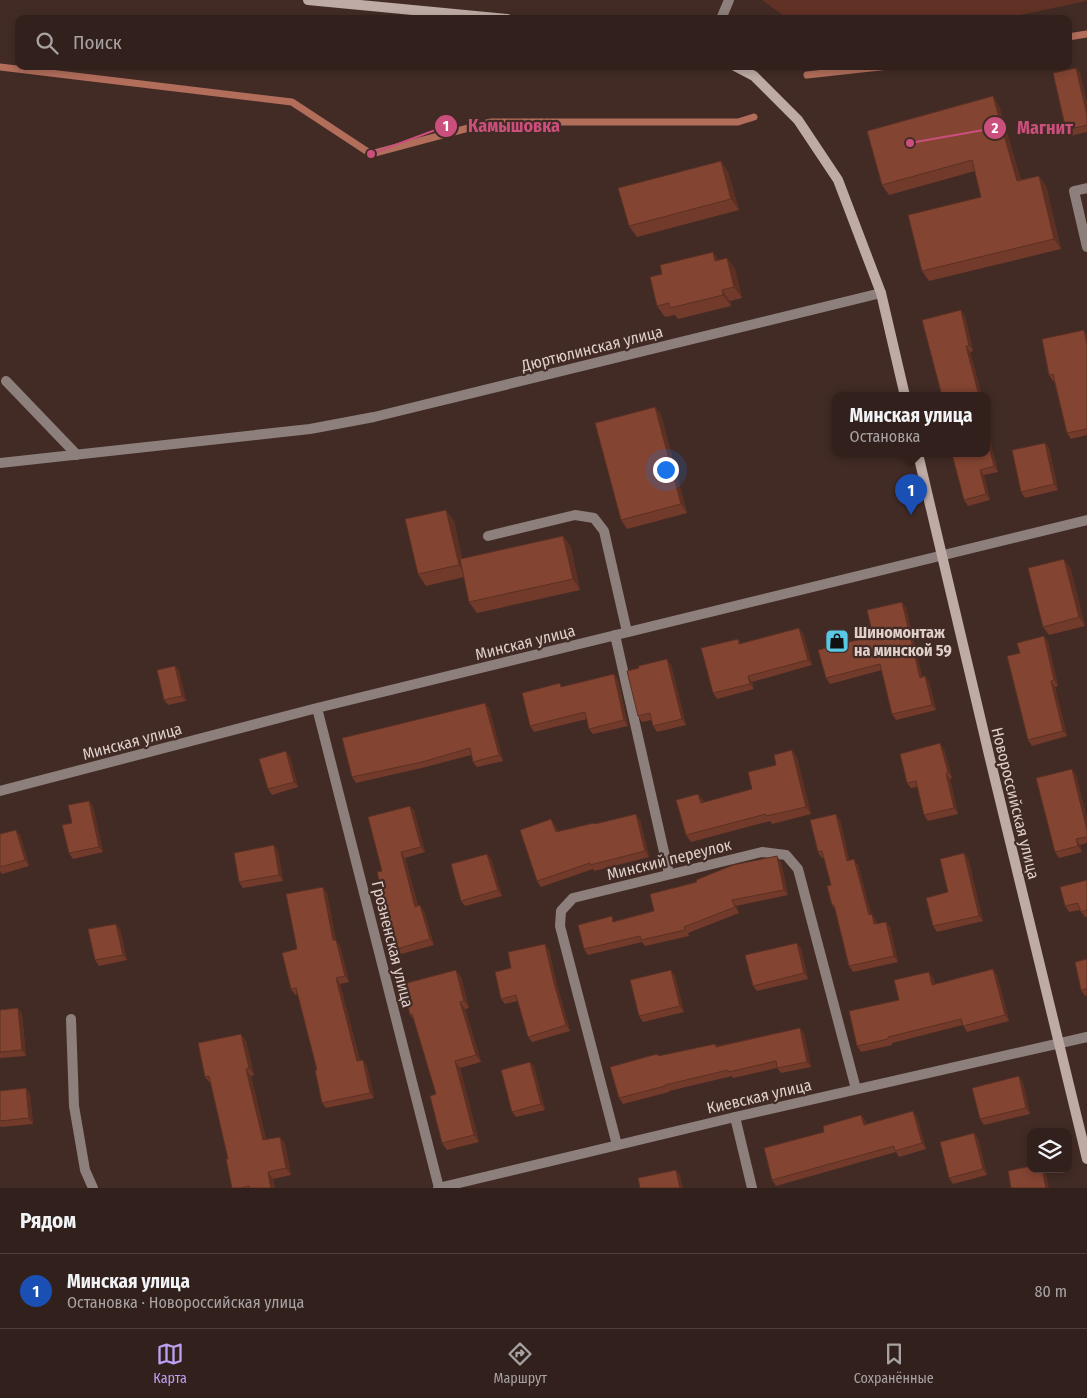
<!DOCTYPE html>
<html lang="ru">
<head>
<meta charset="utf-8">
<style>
	body { margin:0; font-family:"Fira Sans Condensed",sans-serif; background:#3a2825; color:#f1f3f6 }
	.controls { position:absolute; right:15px; bottom:15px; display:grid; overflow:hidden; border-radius:10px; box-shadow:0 2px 8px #0003 }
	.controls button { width:45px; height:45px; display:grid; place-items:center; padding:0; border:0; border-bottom:1px solid #4d3e3b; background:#32201c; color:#f1f3f6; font:25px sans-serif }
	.you { position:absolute; left:665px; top:469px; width:18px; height:18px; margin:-12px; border:4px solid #fff; border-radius:50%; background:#1a73e8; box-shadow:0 0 0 8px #1a73e833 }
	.badge { display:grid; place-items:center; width:32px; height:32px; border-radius:50%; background:#bca0f2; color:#fff; font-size:16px; font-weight:700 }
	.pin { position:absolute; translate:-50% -41px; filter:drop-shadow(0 1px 2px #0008) }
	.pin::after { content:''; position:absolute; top:26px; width:18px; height:15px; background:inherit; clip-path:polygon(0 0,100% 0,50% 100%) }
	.popup { position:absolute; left:832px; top:392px; width:158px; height:65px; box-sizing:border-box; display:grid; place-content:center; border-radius:10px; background:#32201c; filter:drop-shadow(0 1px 4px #0005); font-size:16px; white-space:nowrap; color:#a8a3a3 }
	.popup b { font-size:19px; color:#f1f3f6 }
	.popup::after { content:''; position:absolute; left:50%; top:100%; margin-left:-10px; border:10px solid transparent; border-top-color:#32201c }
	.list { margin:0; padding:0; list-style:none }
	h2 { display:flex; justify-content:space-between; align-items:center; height:65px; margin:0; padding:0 20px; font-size:21px }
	h2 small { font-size:16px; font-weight:400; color:#a8a3a3 }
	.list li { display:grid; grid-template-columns:32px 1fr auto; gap:15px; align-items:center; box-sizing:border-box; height:75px; padding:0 20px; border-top:1px solid #4d3e3b }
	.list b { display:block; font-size:19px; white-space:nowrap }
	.list p { margin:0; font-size:16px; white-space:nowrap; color:#a8a3a3 }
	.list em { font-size:16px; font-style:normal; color:#a8a3a3 }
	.icon { flex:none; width:28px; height:28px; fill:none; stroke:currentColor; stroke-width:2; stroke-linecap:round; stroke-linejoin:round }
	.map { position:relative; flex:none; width:1087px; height:1188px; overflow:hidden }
	.search { position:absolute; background:#32201c; box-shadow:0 2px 8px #0003; left:15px; right:15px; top:15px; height:55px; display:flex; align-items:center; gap:12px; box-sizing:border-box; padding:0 18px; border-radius:10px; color:#a8a3a3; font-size:19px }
	.sheet { height:140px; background:#32201c }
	nav { display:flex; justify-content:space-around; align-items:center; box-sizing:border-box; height:70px; border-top:1px solid #4d3e3b; background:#32201c; font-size:14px; color:#a8a3a3 }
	nav a { display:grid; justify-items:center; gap:2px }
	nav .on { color:#bca0f2 }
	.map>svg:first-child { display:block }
	.green { fill:#603124 }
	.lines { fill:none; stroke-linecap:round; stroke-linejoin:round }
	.stream { stroke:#b26e5b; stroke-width:7 }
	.service { stroke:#8c7f7c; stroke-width:10 }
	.minor { stroke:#8c7f7c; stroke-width:10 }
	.secondary { stroke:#beaba5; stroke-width:10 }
	.wall { fill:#713a2b }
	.shaded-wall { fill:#5c3023 }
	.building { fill:#834432; stroke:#5c3023 }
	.labels { text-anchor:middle; stroke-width:4.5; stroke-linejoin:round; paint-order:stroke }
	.street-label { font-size:16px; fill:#dfd0cc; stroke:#422b25 }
	.poi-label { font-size:16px; font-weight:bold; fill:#dfd0cc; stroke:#422b25; text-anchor:start }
	.leader { fill:none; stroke:#cb4f7d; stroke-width:2 }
	.callout-dot { fill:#cb4f7d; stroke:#422b25; stroke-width:2 }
	.mark-label { font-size:15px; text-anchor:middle; font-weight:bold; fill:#fff }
	.callout-label { font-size:18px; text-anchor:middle; font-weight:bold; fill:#cb4f7d; stroke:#422b25; stroke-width:4.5; stroke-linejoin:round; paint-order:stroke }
</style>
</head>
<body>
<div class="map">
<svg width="1087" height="1188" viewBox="0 0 1087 1188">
	<rect width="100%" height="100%" fill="#422b25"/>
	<path class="green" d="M762,0H1087V1L1000,19H788Z"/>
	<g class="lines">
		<path class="stream" d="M1068,37L1087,34
			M0,67L292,102L371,154L491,122H738L754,117
			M807,75L889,66"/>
		<path class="service" d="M1087,188L1074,191L1087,247
			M488,536L575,515L594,518L604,531L627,632
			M71,1019L74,1106L85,1170L93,1188
			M735,1117L752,1188"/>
		<path class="minor" d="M721,19L729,0
			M6,381L77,455
			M0,463L310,429L374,417L881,293
			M615,635L669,874
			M317,708L439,1188
			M0,791L317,708L1087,520
			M617,1145L560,926L561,911L573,898L762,852L786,855L798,869L856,1089
			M438,1188L735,1117L1087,1037"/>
		<path class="secondary" d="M308,0L507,19
			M735,66L754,76L798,120L838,180L881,293L905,396
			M918,454L990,759L1087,1159"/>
	</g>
	<path class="wall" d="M1076,68L1080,73L1087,103V132L1070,136L1066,130Z
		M993,96L999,106L1021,180L1039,176L1046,186L1061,249L929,281L922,271L981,197L975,171L889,195L882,185Z
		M721,161L728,172L739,210L637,237L629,226Z
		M713,252L718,260L727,258L735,269L742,298L730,301L731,306L678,319L675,315L665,317L657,306L662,274Z
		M965,316L973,351L970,352L982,396H942Z
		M1087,335V435L1071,439L1067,433L1054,381H1053L1049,375Z
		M655,407L661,415L687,513L627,529L621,520Z
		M986,425L998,472L984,475L990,500L968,506L964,500L986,454Z
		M1045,443L1049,448L1058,490L1025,498L1021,492Z
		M454,521L462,559L563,536L571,547L580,590L477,613L469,602L464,577L426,586L418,574Z
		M1070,567L1085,626L1049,635L1043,627Z
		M902,602L906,608L922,677L925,676L929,682L936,710L896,720L892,714L882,670L830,684L826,678L873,636Z
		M803,633L812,665L752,682L754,689L717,699L713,693L738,639L741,644Z
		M1044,636L1048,642L1058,686L1055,687L1067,736L1032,746L1028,740L1020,653Z
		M671,665L686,725L657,732L653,726L651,720L642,722L638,716Z
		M175,666L179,671L186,701L168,705L164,700Z
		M614,674L618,680L628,726L593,734L589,729L587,719L534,732L530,726L562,687Z
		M489,708L503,761L477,767L473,762L471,755L426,767L356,783L352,777Z
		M944,749L952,778L950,779L958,814L928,821L924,815L917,787L911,788L907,783Z
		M792,750L797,758L811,814L772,824L770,821L691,842L686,835L752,789Z
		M290,757L298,787L272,795L268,789Z
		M1076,775L1087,819V843L1080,845L1082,852L1059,858L1055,852Z
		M89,801L93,807L103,852L73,859L69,853L72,823Z
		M410,806L414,811L425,852L405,858L418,906L424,911L434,945L401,954L397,949L382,871Z
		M640,820L649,857L594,871L593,869L541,887L537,881L555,825L558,831L595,824Z
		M840,820L849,860L858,865L871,914L876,920L877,924L886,922L890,927L898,962L853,972L849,966L836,911L832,905L831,885L824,858H822L818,852Z
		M0,834L20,835L29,866L2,874L0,871Z
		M278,851L283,881L243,888L239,882Z
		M968,858L983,921L937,932L933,926L948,892Z
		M491,859L502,896L465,906L461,901Z
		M781,862L788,895L736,906L739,913L688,933L689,936L645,946L642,942L588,955L584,949L615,921L654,911Z
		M1087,880V917H1085L1080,910L1069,912L1065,906Z
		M327,893L336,941L340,946L349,982L340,984L360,1061L363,1060L367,1066L374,1098L326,1108L322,1103L317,1070L298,994L295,995L291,989L297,949Z
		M120,929L127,960L99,966L95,960Z
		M545,944L549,950L558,989L570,1031L532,1042L528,1037L518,1001L505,1004L501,999L511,968Z
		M801,948L808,979L757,991L753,986Z
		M1087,959V995L1085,996L1081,990Z
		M456,970L461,977L469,1008L465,1009L481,1062L460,1068L479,1142L447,1150L442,1143L436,1094L414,1020L410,1015Z
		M671,970L675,976L684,1012L643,1022L639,1016Z
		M997,975L1009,1021L967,1032L963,1025L892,1043V1045L861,1052L857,1046L899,1000L933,978L935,984Z
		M0,1010L22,1014L26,1056L0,1058Z
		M800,1028L804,1034L811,1067L781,1073L777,1068L733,1078L732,1076L669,1091V1092L623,1104L619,1098L657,1054L659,1056L715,1044L717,1046Z
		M241,1034L246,1041L254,1075L251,1076L266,1139L280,1137L285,1144L291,1175L273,1179L275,1188H232L228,1159L211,1084L205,1077Z
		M530,1062L534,1067L545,1110L516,1117L512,1112Z
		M1023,1082L1030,1114L984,1125L980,1119Z
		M26,1088L30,1094L33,1124L1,1127L0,1126V1091Z
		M861,1115L865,1120L866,1124L917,1117L926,1149L899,1157L896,1152L776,1186L772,1180L824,1132Z
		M974,1133L978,1139L987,1175L953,1184L949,1178Z"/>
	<path class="shaded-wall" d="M1076,68L1080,73L1087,103V115Z
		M993,96L999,106L1024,191L1017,181Z
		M721,161L728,172L739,210L731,199Z
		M1039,176L1046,186L1061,249L1054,239Z
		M713,252L721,263L715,261Z
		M727,258L735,269L742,298L734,287Z
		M722,290L730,301L731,306L723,295Z
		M961,310L965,316L973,351L969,346Z
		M1084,330L1087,335V345Z
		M966,346L970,352L982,396H979Z
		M655,407L661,415L687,513L681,504Z
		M986,425L998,472L994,466L986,435Z
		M1045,443L1049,448L1058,490L1054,484Z
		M980,470L984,475L990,500L986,494Z
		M446,510L454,521L466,576L459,565Z
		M563,536L571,547L580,590L573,579Z
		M1064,559L1070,567L1085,626L1079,617Z
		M902,602L906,608L924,683L920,678Z
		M799,628L803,633L812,665L808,660Z
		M1044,636L1048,642L1058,686L1054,680Z
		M667,659L671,665L686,725L682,719Z
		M175,666L179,671L186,701L182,696Z
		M614,674L618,680L628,726L624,720Z
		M748,676L752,682L754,689L750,684Z
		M925,676L929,682L936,710L932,705Z
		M1051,681L1055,687L1067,736L1063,731Z
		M485,703L489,708L503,761L499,755Z
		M940,743L944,749L952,778L948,772Z
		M792,750L797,758L811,814L806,807Z
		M286,751L290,757L298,787L294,782Z
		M1072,769L1076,775L1087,819V830Z
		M946,773L950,779L958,814L954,808Z
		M698,794L704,801L706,810L701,803Z
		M89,801L93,807L103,852L99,847Z
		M410,806L414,811L425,852L421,847Z
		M636,814L640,820L649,857L645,851Z
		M836,814L840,820L851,867L847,861Z
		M551,819L555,825L560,838L556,832Z
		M16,830L20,835L29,866L25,860Z
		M1076,839L1080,845L1082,852L1078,846Z
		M274,845L278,851L283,881L279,875Z
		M401,852L405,858L419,913L415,907Z
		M964,853L968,858L983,921L979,916Z
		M487,854L491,859L502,896L498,890Z
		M777,856L781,862L788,895L784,890Z
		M854,859L858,865L873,921L869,915Z
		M323,887L327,893L336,941L340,946L349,982L345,976L333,940Z
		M732,900L736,906L739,913L735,907Z
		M420,905L424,911L434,945L430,939Z
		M872,914L876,920L878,930L874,924Z
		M886,922L890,927L898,962L894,956Z
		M116,924L120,929L127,960L123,955Z
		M797,943L801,948L808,979L804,973Z
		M545,944L549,950L558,989L570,1031L566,1025L554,983Z
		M993,969L997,975L1009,1021L1005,1015Z
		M456,970L461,977L469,1008L464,1001Z
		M671,970L675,976L684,1012L680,1006Z
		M929,972L933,978L936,990L932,985Z
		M336,978L340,984L361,1067L357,1061Z
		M460,1002L465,1009L481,1062L476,1055Z
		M18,1008L22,1014L26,1056L22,1050Z
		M800,1028L804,1034L811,1067L807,1062Z
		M241,1034L246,1041L254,1075L249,1068Z
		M363,1060L367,1066L374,1098L370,1093Z
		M455,1061L460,1068L479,1142L474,1135Z
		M530,1062L534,1067L545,1110L541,1104Z
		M246,1069L251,1076L268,1147L263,1140Z
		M1019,1076L1023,1082L1030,1114L1026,1108Z
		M26,1088L30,1094L33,1124L29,1118Z
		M913,1111L917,1117L926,1149L922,1143Z
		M861,1115L865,1120L868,1130L864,1125Z
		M974,1133L978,1139L987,1175L983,1169Z
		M280,1137L285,1144L291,1175L286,1168Z
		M1042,1169H1045L1049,1188H1046Z
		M676,1170L680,1175L683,1188H680Z
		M268,1172L273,1179L275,1188H271Z"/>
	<path class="building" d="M1076,68L1087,115V125L1066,130L1053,73Z
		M993,96L1017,181L1039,176L1054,239L922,271L908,215L981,197L972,160L882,185L867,131Z
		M721,161L731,199L629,226L618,188Z
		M713,252L715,261L727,258L734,287L722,290L723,295L670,308L669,303L657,306L650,277L662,274L660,265Z
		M961,310L969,346H966L979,396H942L922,320Z
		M1084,330L1087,345V429L1067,433L1053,374L1049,375L1042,339Z
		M655,407L681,504L621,520L595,423Z
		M986,435L994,466L980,470L986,494L964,500L952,454H986Z
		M1045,443L1054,484L1021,492L1012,450Z
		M446,510L459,565L418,574L405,519Z
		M563,536L573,579L469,602L460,559Z
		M1064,559L1079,617L1043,627L1028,568Z
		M902,602L920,678L925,676L932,705L892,714L880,664L826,678L818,650L873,636L867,610Z
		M799,628L808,660L748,676L750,684L713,693L701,648L738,639L739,644Z
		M1044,636L1054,680L1051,681L1063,731L1028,740L1007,656L1020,653L1017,643Z
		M667,659L682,719L653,726L650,713L638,716L627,671L639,668L638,666Z
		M175,666L182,696L164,700L157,670Z
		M614,674L624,720L589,729L585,712L530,726L522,693L560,683L561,687Z
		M485,703L499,755L473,762L470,748L422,762L352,777L342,738Z
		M940,743L948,772L946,773L954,808L924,815L916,781L907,783L900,754Z
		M792,750L806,807L766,816V814L686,835L676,800L698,794L701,803L752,789L748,772L776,765L774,755Z
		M286,751L294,782L268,789L259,759Z
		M1072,769L1087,830V837L1076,839L1078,846L1055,852L1036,778Z
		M89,801L99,847L69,853L62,825L72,823L68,805Z
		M410,806L421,847L401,852L415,907L420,905L430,939L397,949L377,872L382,871L368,817Z
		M636,814L645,851L590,865V863L537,881L520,830L551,819L556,832L594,823L595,824Z
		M836,814L847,861L854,859L869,915L872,914L874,924L886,922L894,956L849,966L834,905H832L827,886L831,885L822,851L818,852L810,820Z
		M16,830L25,860L0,867V834Z
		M274,845L279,875L239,882L234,853Z
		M964,853L979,916L933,926L926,898L948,892L940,859Z
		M487,854L498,890L461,901L451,864Z
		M777,856L784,890L732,900L735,907L684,927L685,930L641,940L640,936L584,949L578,925L612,916L613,922L654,911L650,894L697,882L696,880L733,865Z
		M1087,880V910L1081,912L1078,903L1065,906L1060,887Z
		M323,887L333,940H336L345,976L336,978L357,1061L363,1060L370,1093L322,1103L315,1070H317L296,988L291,989L282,953L297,949L286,894Z
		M116,924L123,955L95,960L88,929Z
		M797,943L804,973L753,986L745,955Z
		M545,944L554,983L566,1025L528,1037L516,995L501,999L495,972L511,968L508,952Z
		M1087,959V989L1081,990L1075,962Z
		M993,969L1005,1015L963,1026L961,1019L888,1037V1039L857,1046L849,1011L899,1000L894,980L929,972L932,985Z
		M456,970L464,1001L460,1002L476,1055L455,1061L474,1135L442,1143L430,1096L436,1094L412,1014L410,1015L403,984Z
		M671,970L680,1006L639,1016L630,980Z
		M18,1008L22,1050L0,1052V1010Z
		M800,1028L807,1062L777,1068L776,1061L729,1072L728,1070L665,1085V1086L619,1098L610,1067L657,1054L658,1056L715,1044L716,1047Z
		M241,1034L249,1068L246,1069L263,1140L280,1137L286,1168L268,1172L271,1188H249V1186L241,1188H232L226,1159H228L209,1076L205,1077L198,1043Z
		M530,1062L541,1104L512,1112L501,1070Z
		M1019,1076L1026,1108L980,1119L972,1088Z
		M26,1088L29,1118L0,1121V1091Z
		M913,1111L922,1143L895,1151L894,1146L772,1180L764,1148L824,1132L823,1126L861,1115L864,1125Z
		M974,1133L983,1169L949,1178L940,1142Z
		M1031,1166V1169H1042L1046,1188H1011L1008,1171Z
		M676,1170L680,1188H640L638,1178Z"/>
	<defs>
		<g id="shop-square" transform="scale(1.25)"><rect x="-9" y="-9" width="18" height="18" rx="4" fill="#58c8e4" stroke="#422b25"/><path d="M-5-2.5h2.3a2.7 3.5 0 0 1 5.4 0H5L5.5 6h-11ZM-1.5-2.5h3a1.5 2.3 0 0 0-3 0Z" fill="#111"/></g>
	</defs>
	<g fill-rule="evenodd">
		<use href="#shop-square" x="837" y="641"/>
	</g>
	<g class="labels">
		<g class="street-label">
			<text transform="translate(592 348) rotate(-14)" y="6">Дюртюлинская улица</text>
			<text transform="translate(525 642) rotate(-14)" y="6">Минская улица</text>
			<text transform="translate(132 741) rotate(-15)" y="6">Минская улица</text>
			<text transform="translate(1016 803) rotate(76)" y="6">Новороссийская улица</text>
			<text transform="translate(669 859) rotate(-14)" y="6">Минский переулок</text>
			<text transform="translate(393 944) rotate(76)" y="6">Грозненская улица</text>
			<text transform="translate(759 1096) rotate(-13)" y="6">Киевская улица</text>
		</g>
		<g class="poi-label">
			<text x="854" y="638">Шиномонтаж<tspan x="854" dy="18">на минской 59</tspan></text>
		</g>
	</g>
	<path class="leader" d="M371 154L446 126M910 143L995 128"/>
	<g class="callout-dot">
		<circle cx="371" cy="154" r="5"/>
		<circle cx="910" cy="143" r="5"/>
		<circle cx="446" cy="126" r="12"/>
		<circle cx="995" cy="128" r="12"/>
	</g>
	<g class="mark-label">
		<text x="446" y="131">1</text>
		<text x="995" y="133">2</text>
	</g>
	<g class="callout-label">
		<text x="514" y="132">Камышовка</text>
		<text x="1045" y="134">Магнит</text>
	</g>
</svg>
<div class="controls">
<button><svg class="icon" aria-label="layers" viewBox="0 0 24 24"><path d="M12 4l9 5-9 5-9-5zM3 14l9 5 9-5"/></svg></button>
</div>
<div class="you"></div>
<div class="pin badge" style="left:911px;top:515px;background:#1a4fb4">1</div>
<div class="popup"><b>Минская улица</b>Остановка</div>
<div class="search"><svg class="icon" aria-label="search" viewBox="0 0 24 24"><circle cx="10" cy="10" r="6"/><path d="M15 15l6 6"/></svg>Поиск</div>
</div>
<section class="sheet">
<h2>Рядом<small></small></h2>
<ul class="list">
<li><span class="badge" style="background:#1a4fb4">1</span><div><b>Минская улица</b><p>Остановка · Новороссийская улица</p></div><em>80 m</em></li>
</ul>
</section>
<nav>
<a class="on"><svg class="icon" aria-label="map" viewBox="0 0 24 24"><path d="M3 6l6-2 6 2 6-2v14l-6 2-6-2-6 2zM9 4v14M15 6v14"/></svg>Карта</a>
<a><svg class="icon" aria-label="directions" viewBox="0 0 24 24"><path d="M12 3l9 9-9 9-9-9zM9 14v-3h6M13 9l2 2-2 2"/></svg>Маршрут</a>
<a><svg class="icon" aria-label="saved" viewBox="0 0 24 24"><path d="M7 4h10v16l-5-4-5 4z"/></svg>Сохранённые</a>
</nav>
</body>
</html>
